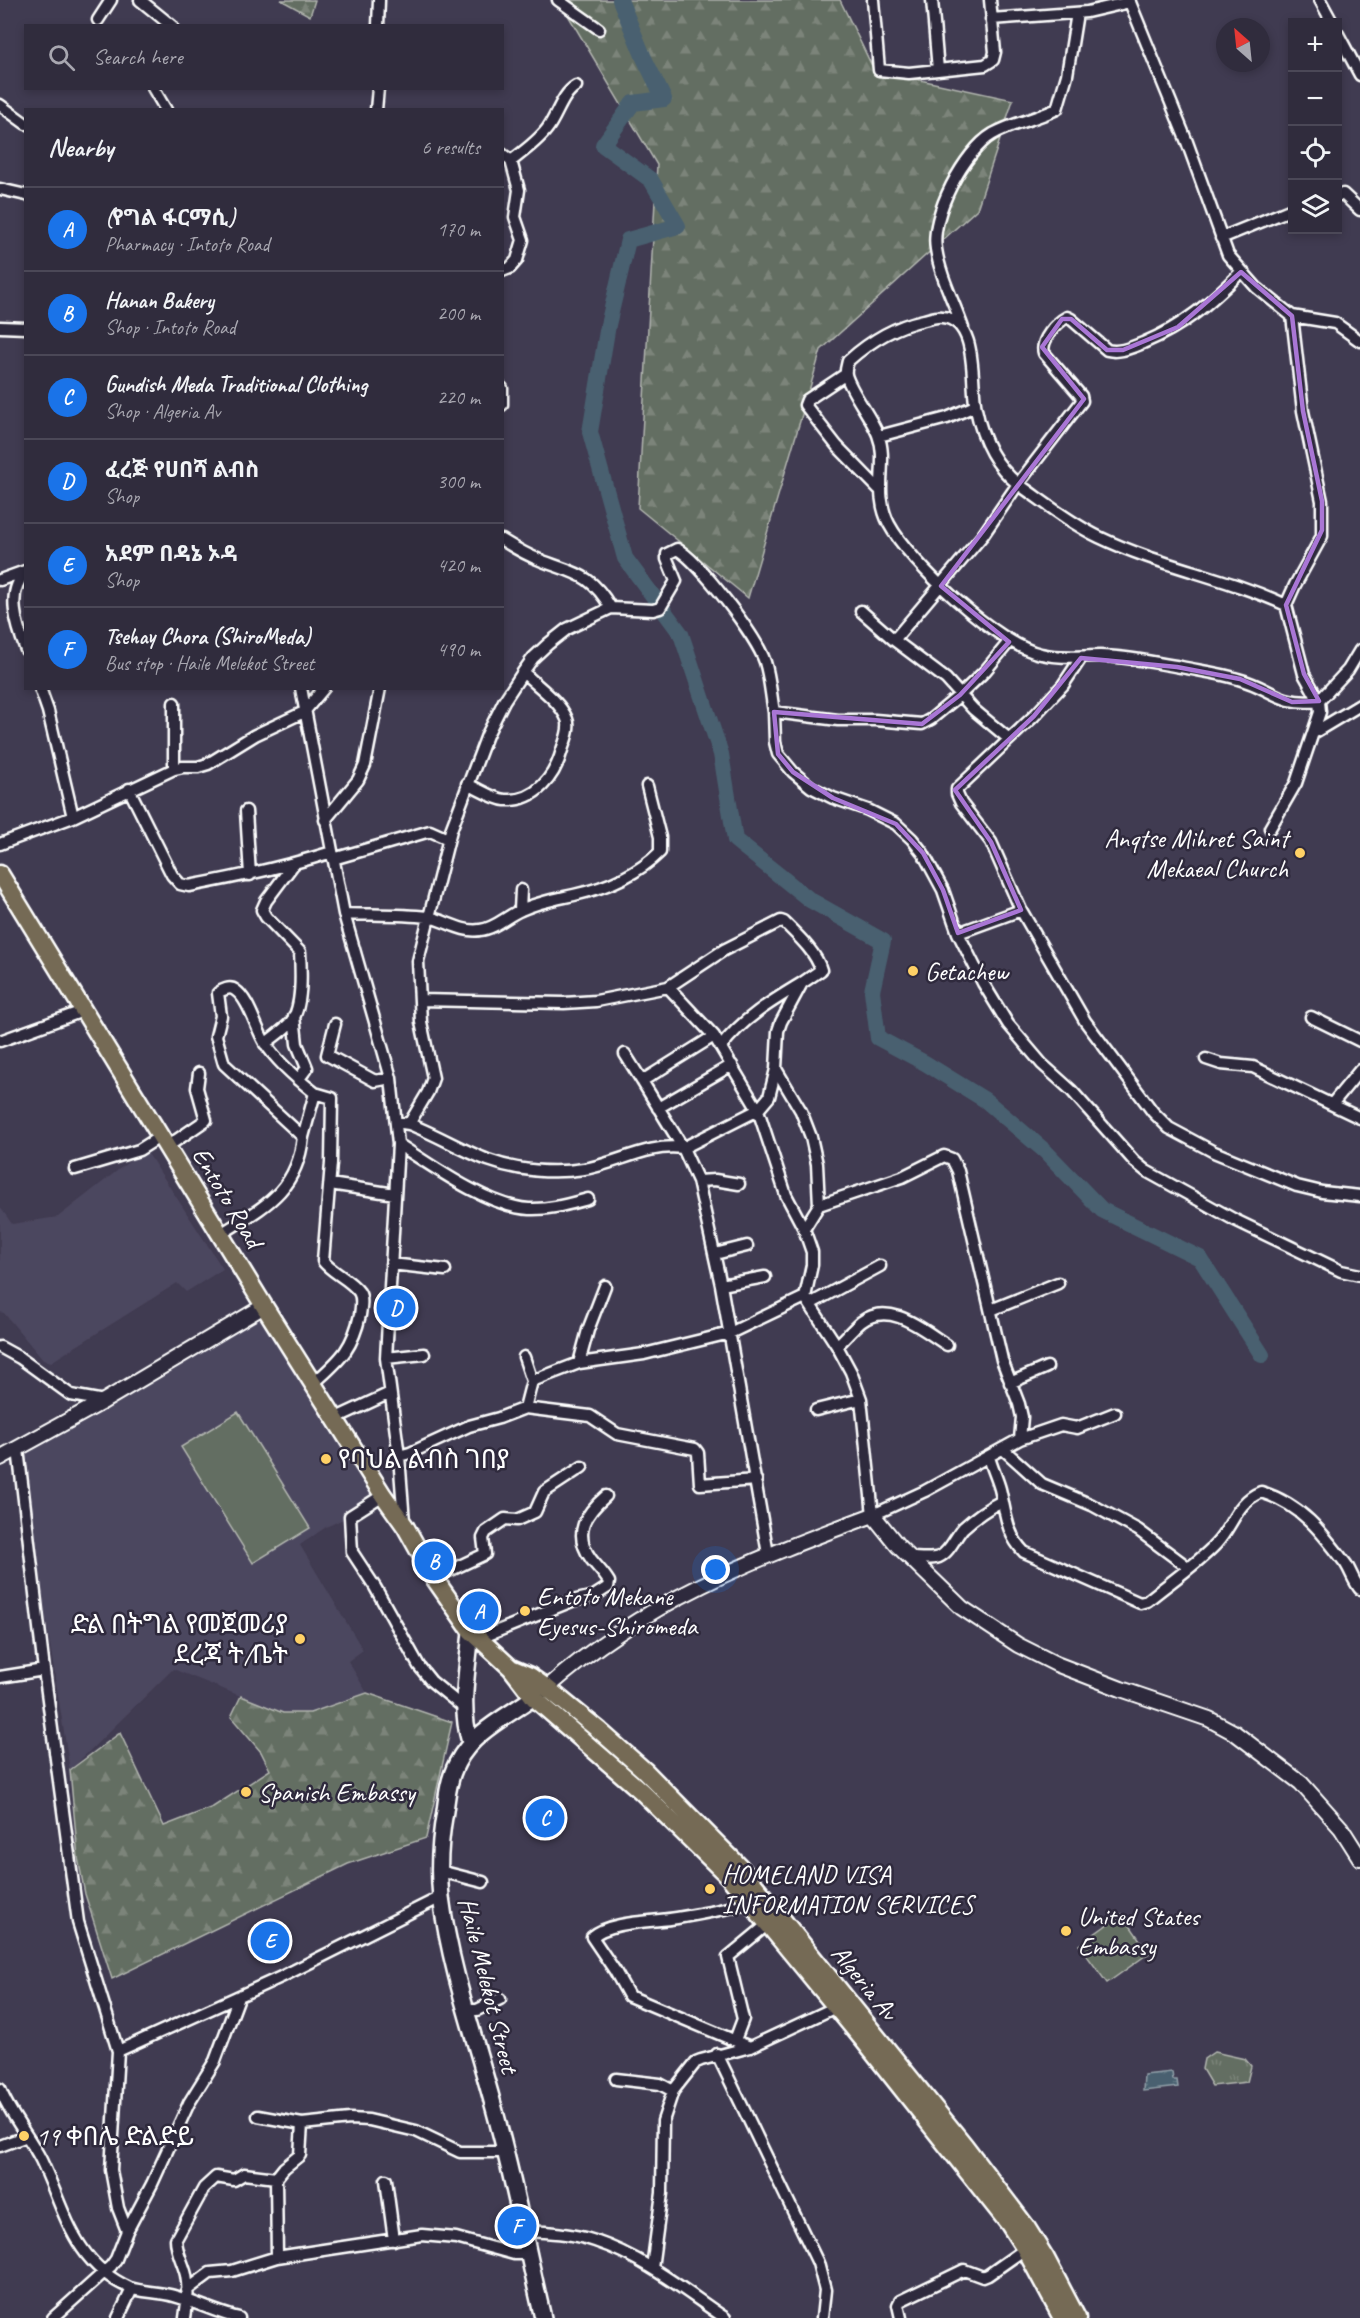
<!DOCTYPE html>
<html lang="en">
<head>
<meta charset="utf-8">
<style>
	body { margin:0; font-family:Caveat,"Noto Sans Ethiopic",sans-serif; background:#3c3848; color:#f1f3f6 }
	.controls { position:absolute; right:18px; top:18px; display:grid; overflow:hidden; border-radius:0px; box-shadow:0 3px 9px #0003 }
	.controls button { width:54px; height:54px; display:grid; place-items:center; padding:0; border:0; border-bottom:2px solid #4b4857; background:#302c3d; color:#f1f3f6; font:30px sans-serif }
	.compass { position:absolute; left:1216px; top:18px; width:54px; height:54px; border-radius:50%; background:#302c3d; box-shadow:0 3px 9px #0003; rotate:333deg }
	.you { position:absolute; left:716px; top:1570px; width:21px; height:21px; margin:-15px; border:4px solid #fff; border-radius:50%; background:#1a73e8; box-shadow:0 0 0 9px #1a73e833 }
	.badge { display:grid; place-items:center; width:39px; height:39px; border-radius:50%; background:#1a73e8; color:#fff; font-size:20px; font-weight:700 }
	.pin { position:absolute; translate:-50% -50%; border:3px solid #fff; box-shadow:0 2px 6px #0006 }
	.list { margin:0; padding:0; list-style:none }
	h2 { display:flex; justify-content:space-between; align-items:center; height:78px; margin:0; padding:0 24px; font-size:26px }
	h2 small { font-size:20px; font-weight:400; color:#a8a7b0 }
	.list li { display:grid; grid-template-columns:39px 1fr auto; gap:18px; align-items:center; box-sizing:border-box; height:84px; padding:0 24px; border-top:2px solid #4b4857 }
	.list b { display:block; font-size:22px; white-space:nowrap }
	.list p { margin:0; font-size:20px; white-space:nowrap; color:#a8a7b0 }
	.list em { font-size:20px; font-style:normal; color:#a8a7b0 }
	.icon { flex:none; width:33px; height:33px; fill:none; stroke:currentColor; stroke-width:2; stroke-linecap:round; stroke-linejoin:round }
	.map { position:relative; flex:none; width:1360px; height:2318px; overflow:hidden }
	.search { position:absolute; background:#302c3d; box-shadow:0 3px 9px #0003; left:24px; top:24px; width:480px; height:66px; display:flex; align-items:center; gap:15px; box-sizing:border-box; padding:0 21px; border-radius:0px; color:#a8a7b0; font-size:22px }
	.panel { position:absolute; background:#302c3d; box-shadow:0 3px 9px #0003; left:24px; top:108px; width:480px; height:582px; border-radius:0px }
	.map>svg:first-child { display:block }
	.built { fill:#4c475f }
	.forest { fill:url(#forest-firs); stroke:#b2b6b0; stroke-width:1.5 }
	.park { fill:url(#park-tufts); stroke:#b2b6b0; stroke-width:1.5 }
	.garden { fill:#646e62; stroke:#b2b6b0; stroke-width:1.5 }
	.water { fill:url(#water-ripples); stroke:#91a0a9; stroke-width:1.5 }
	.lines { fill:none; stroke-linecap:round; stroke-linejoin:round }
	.river { stroke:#486170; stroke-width:16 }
	.minor-casing { stroke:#fff; stroke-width:15 }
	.tertiary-casing { stroke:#fff; stroke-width:18 }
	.secondary-casing { stroke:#fff; stroke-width:20 }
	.primary-casing { stroke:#fff; stroke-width:21 }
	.minor { stroke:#2f2a3d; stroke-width:10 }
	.tertiary { stroke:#2f2a3d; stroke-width:14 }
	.secondary { stroke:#2f2a3d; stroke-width:15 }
	.primary { stroke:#746b55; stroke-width:16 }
	.marked { fill:none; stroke:#a976d5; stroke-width:4.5; stroke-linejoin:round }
	.poi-dot { fill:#ffd166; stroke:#2f2a3d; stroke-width:2 }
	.labels { text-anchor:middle; stroke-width:5; stroke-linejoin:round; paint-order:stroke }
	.poi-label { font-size:26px; fill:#fff; stroke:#2f2a3d; text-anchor:start }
	.street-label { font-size:26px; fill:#fff; stroke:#2f2a3d }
</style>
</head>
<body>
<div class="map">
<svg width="1360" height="2318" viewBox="0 0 1360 2318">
	<defs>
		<pattern id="forest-firs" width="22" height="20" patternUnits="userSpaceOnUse" patternTransform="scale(1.5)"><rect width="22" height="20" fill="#646e62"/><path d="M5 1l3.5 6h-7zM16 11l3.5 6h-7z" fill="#7b847a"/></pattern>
		<pattern id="park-tufts" width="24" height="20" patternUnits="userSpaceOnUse" patternTransform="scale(1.5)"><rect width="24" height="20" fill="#646e62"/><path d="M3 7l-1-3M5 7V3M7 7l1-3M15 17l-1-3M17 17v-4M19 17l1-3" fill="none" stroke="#7b847a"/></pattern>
		<pattern id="water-ripples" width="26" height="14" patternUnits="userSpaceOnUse" patternTransform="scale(1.5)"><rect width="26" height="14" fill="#486170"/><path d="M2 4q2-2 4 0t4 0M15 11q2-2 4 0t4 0" fill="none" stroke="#637985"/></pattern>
	</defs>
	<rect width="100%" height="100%" fill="#403b51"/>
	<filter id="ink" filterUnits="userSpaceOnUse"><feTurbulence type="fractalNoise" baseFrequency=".0167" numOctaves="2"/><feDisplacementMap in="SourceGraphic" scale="12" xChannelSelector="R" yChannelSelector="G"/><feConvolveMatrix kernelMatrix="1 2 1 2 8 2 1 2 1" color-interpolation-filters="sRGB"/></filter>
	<g filter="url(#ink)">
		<path class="built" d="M145,1149L223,1269L186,1292L177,1283L51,1362L43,1360L4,1313L0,1312V1207L12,1224L58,1217Z
			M267,1313L380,1502L326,1527L300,1545L363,1650L348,1661L367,1693L313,1713H283L173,1669L70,1770L19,1450Z
			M557,1795L563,1802L560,1806L567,1813L541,1840L524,1823L550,1796L553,1799Z"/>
		<path class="forest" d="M281,0H315L310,16Z
			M559,0H840L874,70L1013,100L977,209L821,350L748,598L638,508L657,165Z
			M367,1693L452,1722L426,1838L348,1864L112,1979L85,1894L78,1858L70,1770L120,1733L164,1826L213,1807L270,1770L261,1752L231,1717L241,1696L283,1713H310Z"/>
		<path class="park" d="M1214,2052L1245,2059L1251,2066L1247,2082L1212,2086L1202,2069L1204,2059Z"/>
		<path class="garden" d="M238,1412L310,1528L253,1563L181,1447Z
			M1122,1914L1149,1953L1107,1983L1079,1945Z"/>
		<path class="water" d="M1172,2072L1173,2080H1177L1178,2087L1143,2091L1144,2075Z"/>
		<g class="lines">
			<path class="river" d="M620,0L644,58L664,99L633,103L603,145L651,180L678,226L628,240L608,325L590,432L625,558L681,634L721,754L735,840L810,900L883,941L872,991L878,1038L925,1063L985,1100L1045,1151L1102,1210L1200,1258L1262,1355"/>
			<g class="minor-casing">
				<path id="minor" d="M140,0L172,26
					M558,0L599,29
					M873,0L879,70L909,73L985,65L993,60L995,52L990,0
					M932,0L938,70
					M1129,0L1187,142L1228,255L1256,287L1292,316L1335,323L1360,341
					M1320,0L1332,22
					M991,19L1087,12L1130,2
					M98,20L111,0
					M378,26L379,0
					M1338,34L1360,75
					M153,88L166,110
					M0,105L26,124
					M376,110L378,88
					M502,154L511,161L519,190L515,217L523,240L517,260L510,268L502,271
					M511,161C524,151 537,142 547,129C557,116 562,94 576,86
					M0,189L26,195
					M1338,195L1343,194L1360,210
					M1221,238L1292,209
					M1241,272C1210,303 1184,326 1143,343C1130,348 1120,353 1107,350L1071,319L1067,317C1056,323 1040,341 1044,353L1081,396L1082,401L1018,484C1044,502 1070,523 1099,537C1159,566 1226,577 1286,605L1304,674L1319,701L1320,712L1296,783L1270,828
					M0,327L26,328
					M963,328C954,302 940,276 936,249C930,216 964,151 993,134C1013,123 1036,119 1057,109L1067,75L1077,13
					M846,374L807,400L805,405L837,446L879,489
					M502,388V405
					M879,436L947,418L975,406
					M502,540C515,548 526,555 540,560C575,574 590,572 611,608
					M26,573C5,591 17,627 26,650
					M0,580L25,571
					M1286,605L1295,585L1322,536V501L1303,411L1292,316
					M861,611L894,640L946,679L973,709L1009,739
					M894,640L983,535L1018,484C994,465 982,439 976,409C970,385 980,320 942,317C937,316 929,319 924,320C895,326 869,342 848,361C847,365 845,371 846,375C851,392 871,417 878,435C889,462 872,491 889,524C909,562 999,646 1041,654C1061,659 1080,656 1100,656C1126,656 1155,663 1181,667C1200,671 1220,673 1238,679C1273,688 1278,706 1319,701L1348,670L1360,650
					M1009,642L985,671L960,695L931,719L922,724L875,720H838L774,712L775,742L778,754L793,772L811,787L833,798L868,810L896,824L912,839L923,853L943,890L958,933L983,983L1008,1024L1042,1064L1071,1090L1134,1161L1146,1171L1233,1219L1341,1271L1360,1275
					M1081,658L1063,685L1034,716L957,789V794L961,803L991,842L1021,910L1085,1021L1153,1112L1169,1128L1214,1152L1297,1186L1322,1192L1360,1196
					M40,688L48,711L73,817
					M301,688L344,914L391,1078L398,1144L386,1358L399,1456L404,1522
					M1315,732L1360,705
					M174,769V703
					M467,784C479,789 493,799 505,800C536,802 555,776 562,750C565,741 571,728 567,719C559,700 537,686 523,672
					M129,789L172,875L180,884L189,886C238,877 285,867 332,852
					M246,811L250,875
					M325,820L358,780L365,765L380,688
					M0,844L73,817L174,769L183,767H198L208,764L255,735L304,712L324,688
					M333,859L430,831L448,839
					M520,910L521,890
					M344,914C371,915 400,914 427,917C444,919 461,933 480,930C495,929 508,915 521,910C538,902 556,899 574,895C605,888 637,875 660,852V837L647,786
					M958,933L1021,910
					M668,987L724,950L781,921L784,922C797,935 816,952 821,970L802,983L781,1022L778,1031L776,1069L801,1111L811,1137L817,1164L819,1205
					M420,1000L564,1003L596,1001L668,987L714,1036L758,1110L786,1195L804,1229L812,1252V1265L805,1297L837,1346L851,1372L861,1399L873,1515L925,1491L1020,1439L1061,1425L1077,1428L1115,1413
					M294,1016L297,1044L307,1068L298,1080
					M1311,1017L1360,1041
					M335,1024L327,1055L375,1081L391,1078
					M714,1036L642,1081L683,1148L758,1110L769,1097L776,1069
					M0,1041L83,1011
					M265,1044C273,1037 284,1030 291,1022C303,1007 301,971 300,952L266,917L262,910L266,901L293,865
					M721,1047C742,1019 772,1001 802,983
					M625,1054L642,1081
					M1206,1059L1221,1064L1253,1067L1360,1118
					M1332,1104L1360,1070
					M658,1108L732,1065
					M396,1122L409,1124L428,1092L433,1078L421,1022L418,961L451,830L487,735L504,701L523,672L533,658L548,644L567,629L611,608L653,610L660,608L676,581L667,559V554L677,549C699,561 757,637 765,662C770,678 771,696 774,712
					M409,1124C436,1134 461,1150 488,1160C518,1171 553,1174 584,1169C617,1164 648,1143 683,1148L698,1181L721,1285L768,1554
					M398,1144C432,1166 489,1207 529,1209C550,1210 569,1204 588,1199
					M168,1146L206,1120L197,1088L199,1073
					M75,1169L139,1150L161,1136
					M698,1181L715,1180L739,1184
					M330,1184L395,1194
					M804,1229L819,1205L902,1177L944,1156L952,1159L958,1171L1002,1360L1019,1404L1022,1417L1020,1439
					M221,1234C263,1207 297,1192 303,1137L224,1064L216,1036L221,1016L218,993C222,990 230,986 235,990C249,999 256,1029 265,1043C277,1062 297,1079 315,1093L303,1137
					M715,1254L747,1246
					M391,1264L445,1270
					M721,1285L765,1277
					M810,1304L880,1266
					M991,1310L1058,1283
					M837,1346C845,1338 853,1329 861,1322C890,1300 923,1330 947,1345
					M0,1347L20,1358L71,1395L104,1401
					M524,1357L532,1381
					M386,1358L424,1354
					M579,1363L588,1330L605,1286
					M1010,1383L1047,1367
					M313,1384C339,1360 352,1351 360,1315C361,1308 363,1298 359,1292C350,1279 332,1273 323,1261L331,1163L332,1098L315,1093
					M525,1408L590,1416L617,1434L695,1449L698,1453L700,1484L756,1480
					M816,1410L861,1399
					M336,1418L390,1393
					M18,1449L44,1670L78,1922L118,2051L111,2170L118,2208L127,2231L116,2259L111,2266L53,2318
					M1003,1449L1042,1484L1092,1505L1138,1530L1189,1568
					M399,1456L410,1453L469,1426L499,1418L525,1408L532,1381L579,1363L644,1354L730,1333L805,1297
					M989,1457C992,1468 997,1478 1000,1489C1006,1513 1006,1534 1024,1552L1140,1603L1147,1601C1170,1582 1196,1565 1216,1544C1233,1526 1236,1502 1261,1492C1301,1504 1322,1532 1346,1564C1351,1572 1354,1582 1360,1589
					M383,1495L350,1516L352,1552L375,1587L419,1666L431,1681L464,1708
					M910,1558C918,1558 931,1560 939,1557C950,1552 955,1537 963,1528C975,1517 988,1508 1002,1501
					M434,1578L485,1554L483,1538L486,1532L505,1519L517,1520L535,1512L544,1492L582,1467
					M478,1639L572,1601L594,1596L608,1587L609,1582C604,1573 597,1567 591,1559C572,1533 586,1513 606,1496
					M0,1677L44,1670
					M440,1871L483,1882
					M466,2010H477L500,1999
					M735,2040L743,2019L728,1957L768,1924
					M750,2047L629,1996L615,1971L592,1937C609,1921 654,1922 677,1918C702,1914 726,1909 750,1903
					M118,2051L281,1977L441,1897
					M717,2054L818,2263L825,2290L822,2318
					M616,2079L660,2084L673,2091
					M0,2089C10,2115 29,2136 41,2160C65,2210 73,2263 130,2288C140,2292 161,2292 174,2296C196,2302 217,2313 239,2318
					M258,2116L302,2124
					M0,2146L27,2136
					M276,2178L284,2168L300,2155L302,2124L350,2119L369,2120L416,2131L460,2152H506
					M386,2180L394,2240
					M127,2231L152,2184L189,2103L215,2061L239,1997
					M523,2231C547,2232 572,2233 595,2241C643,2257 684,2290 725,2318
					M652,2268L662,2193L663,2121L673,2091L696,2062L701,2060L750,2047L836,2007
					M187,2290L210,2273L232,2271L277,2257
					M118,2318L132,2289
					M185,2318C187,2304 189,2290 186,2275C183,2262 176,2252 176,2239L204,2188L216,2177L234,2180L244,2174L276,2178L277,2257L422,2235L456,2238L514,2254H527
					M901,2318L898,2305L900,2301L964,2270L983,2277L988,2275L1025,2249"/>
			</g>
			<g class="tertiary-casing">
				<path id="tertiary" d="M0,1458L104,1401L264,1306
					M547,1688C646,1600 752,1560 873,1515L898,1546L962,1608L1018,1645L1056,1664L1121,1689L1209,1719L1235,1733L1301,1783L1341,1828L1360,1858"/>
			</g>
			<g class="secondary-casing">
				<path id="secondary" d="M543,1690C515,1713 474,1729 457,1763C449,1778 447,1795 445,1811C440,1839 438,1869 441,1897C451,1976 480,2051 499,2127C516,2190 528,2255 543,2318
					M470,1742C459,1706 468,1668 471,1631"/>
			</g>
			<g class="primary-casing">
				<path id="primary" d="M0,874L264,1306L383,1495L405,1526L434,1578L471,1631L511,1668L534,1698L641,1791L729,1877L864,2041L1009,2224L1025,2249L1062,2318
					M511,1668L530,1676L547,1688L600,1731L644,1770L740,1867L965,2146L1025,2225L1045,2257L1077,2318"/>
			</g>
			<use href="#minor" class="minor"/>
			<use href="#tertiary" class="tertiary"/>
			<use href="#secondary" class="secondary"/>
			<use href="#primary" class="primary"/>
		</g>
	</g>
	<path class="marked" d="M1241,272L1292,316L1303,411L1322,501V530L1286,605L1304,674L1319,701L1292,702L1240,679L1177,667L1081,658L1034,716L955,790L991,842L1021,910L958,933L943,890L923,853L896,824L833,798L793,772L778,754L774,712L922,724L960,695L1009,642L941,586L1084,399L1042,347L1062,319H1071L1107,350H1123L1178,327Z"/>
	<g class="poi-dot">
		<circle cx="1300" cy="853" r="6"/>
		<circle cx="913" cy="971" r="6"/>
		<circle cx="326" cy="1459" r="6"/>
		<circle cx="525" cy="1611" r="6"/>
		<circle cx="300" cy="1639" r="6"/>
		<circle cx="246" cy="1792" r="6"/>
		<circle cx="710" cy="1889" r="6"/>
		<circle cx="1066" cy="1931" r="6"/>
		<circle cx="24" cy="2136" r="6"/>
	</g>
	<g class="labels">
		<g class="poi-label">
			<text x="1288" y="847" text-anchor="end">Anqtse Mihret Saint<tspan x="1288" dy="30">Mekaeal Church</tspan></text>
			<text x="925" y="980">Getachew</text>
			<text x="338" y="1468">የባህል ልብስ ገበያ</text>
			<text x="537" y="1605">Entoto Mekane<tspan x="537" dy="30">Eyesus-Shiromeda</tspan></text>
			<text x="288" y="1633" text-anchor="end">ድል በትግል የመጀመሪያ<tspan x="288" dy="30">ደረጃ ት/ቤት</tspan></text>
			<text x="258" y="1801">Spanish Embassy</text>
			<text x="722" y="1883">HOMELAND VISA<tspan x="722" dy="30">INFORMATION SERVICES</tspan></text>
			<text x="1078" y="1925">United States<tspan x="1078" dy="30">Embassy</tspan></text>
			<text x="36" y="2145">19 ቀበሌ ድልድይ</text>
		</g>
		<g class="street-label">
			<text transform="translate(228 1197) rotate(59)" y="9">Entoto Road</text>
			<text transform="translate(865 1982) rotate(51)" y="9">Algeria Av</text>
			<text transform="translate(489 1985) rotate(76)" y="9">Haile Melekot Street</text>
		</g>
	</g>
</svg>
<div class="controls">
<button>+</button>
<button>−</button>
<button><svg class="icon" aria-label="locate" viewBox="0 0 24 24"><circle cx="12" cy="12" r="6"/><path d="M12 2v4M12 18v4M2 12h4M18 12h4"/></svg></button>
<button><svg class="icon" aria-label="layers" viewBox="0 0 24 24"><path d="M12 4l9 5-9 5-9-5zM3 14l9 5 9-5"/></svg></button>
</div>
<svg class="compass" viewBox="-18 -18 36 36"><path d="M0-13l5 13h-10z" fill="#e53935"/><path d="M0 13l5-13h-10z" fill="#a8a7b0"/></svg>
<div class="you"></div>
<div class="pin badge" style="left:479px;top:1611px">A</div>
<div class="pin badge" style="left:434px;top:1561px">B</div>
<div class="pin badge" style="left:545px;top:1818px">C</div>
<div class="pin badge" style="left:396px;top:1308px">D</div>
<div class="pin badge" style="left:270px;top:1941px">E</div>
<div class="pin badge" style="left:517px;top:2226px">F</div>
<div class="search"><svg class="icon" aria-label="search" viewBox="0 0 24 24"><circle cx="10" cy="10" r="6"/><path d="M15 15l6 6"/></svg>Search here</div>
<section class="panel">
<h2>Nearby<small>6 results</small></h2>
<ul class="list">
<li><span class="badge">A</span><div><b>(የግል ፋርማሲ)</b><p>Pharmacy · Intoto Road</p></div><em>170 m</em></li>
<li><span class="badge">B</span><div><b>Hanan Bakery</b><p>Shop · Intoto Road</p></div><em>200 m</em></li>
<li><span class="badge">C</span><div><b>Gundish Meda Traditional Clothing</b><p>Shop · Algeria Av</p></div><em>220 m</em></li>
<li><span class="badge">D</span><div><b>ፈረጅ የሀበሻ ልብስ</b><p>Shop</p></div><em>300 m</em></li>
<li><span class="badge">E</span><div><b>አደም በዳኔ ኦዳ</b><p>Shop</p></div><em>420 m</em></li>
<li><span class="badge">F</span><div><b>Tsehay Chora (ShiroMeda)</b><p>Bus stop · Haile Melekot Street</p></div><em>490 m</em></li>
</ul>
</section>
</div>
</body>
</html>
